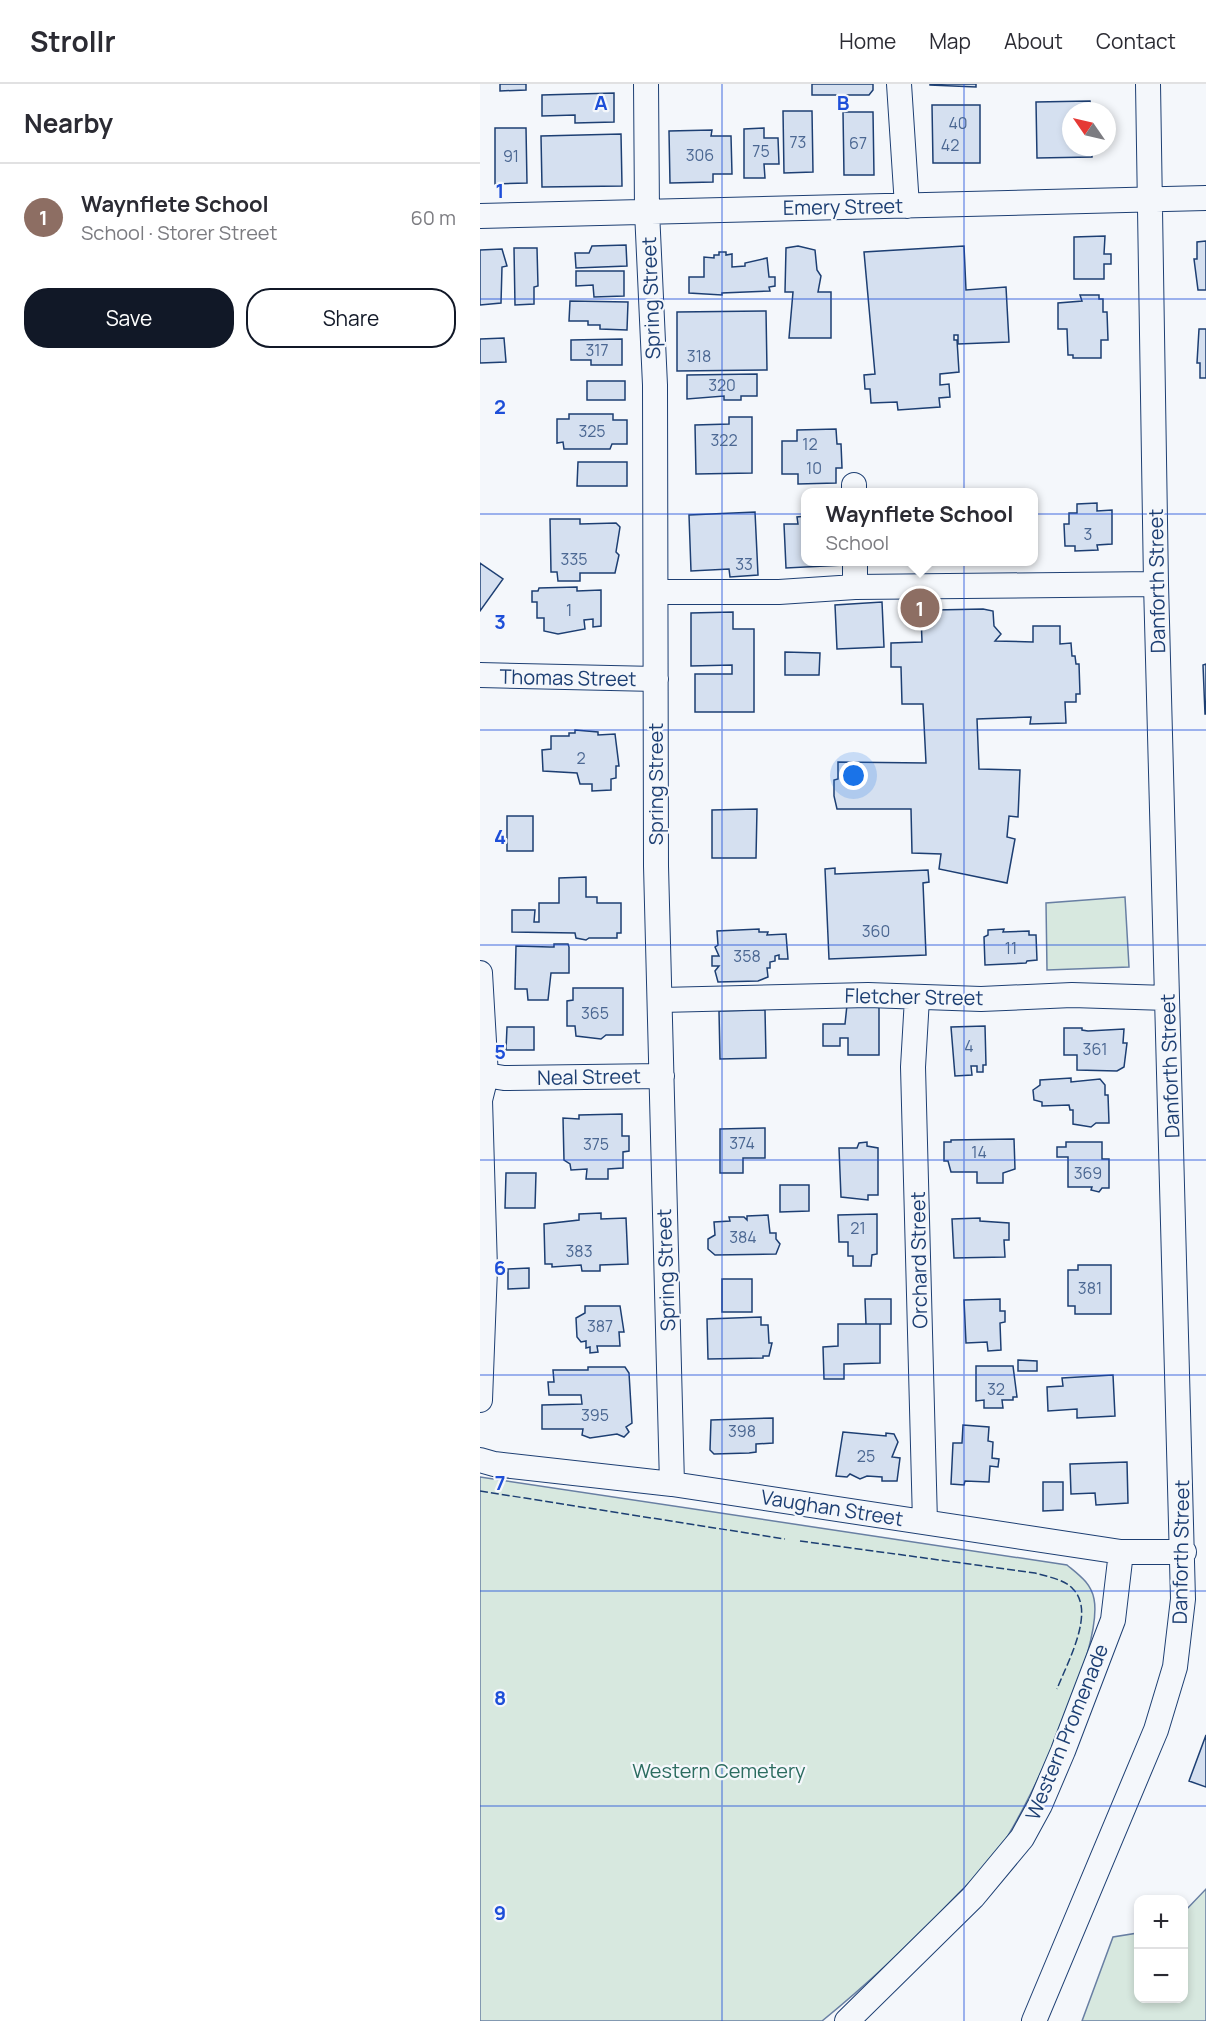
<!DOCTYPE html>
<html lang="en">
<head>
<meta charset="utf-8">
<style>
	body { margin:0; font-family:Manrope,sans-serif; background:#f7f7f7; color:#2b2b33 }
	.controls { position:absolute; right:18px; bottom:18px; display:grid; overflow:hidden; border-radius:12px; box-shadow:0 3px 9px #0003 }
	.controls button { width:54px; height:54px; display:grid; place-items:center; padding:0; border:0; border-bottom:2px solid #e1e1e2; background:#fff; color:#2b2b33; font:30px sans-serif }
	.compass { position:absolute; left:582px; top:18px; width:54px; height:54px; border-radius:50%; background:#fff; box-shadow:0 3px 9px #0003; rotate:304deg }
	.you { position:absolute; left:374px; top:692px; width:21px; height:21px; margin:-15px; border:4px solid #fff; border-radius:50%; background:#1a73e8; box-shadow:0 0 0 9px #1a73e833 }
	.badge { display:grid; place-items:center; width:39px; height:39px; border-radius:50%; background:#111827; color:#fff; font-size:20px; font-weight:700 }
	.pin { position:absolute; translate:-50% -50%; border:3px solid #fff; box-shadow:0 2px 6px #0006 }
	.popup { position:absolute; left:321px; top:404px; width:237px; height:78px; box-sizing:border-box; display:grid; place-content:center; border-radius:12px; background:#fff; filter:drop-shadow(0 2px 4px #0005); font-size:20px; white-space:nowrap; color:#7c7c81 }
	.popup b { font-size:22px; color:#2b2b33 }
	.popup::after { content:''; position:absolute; left:50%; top:100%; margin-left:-12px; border:12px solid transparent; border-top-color:#fff }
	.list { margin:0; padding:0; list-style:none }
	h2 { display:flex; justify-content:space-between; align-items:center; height:78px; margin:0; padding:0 24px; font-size:26px }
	h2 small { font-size:20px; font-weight:400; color:#7c7c81 }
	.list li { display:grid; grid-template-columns:39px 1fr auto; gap:18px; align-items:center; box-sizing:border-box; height:108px; padding:0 24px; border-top:2px solid #e1e1e2 }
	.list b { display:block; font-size:22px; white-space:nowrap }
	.list p { margin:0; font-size:20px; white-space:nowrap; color:#7c7c81 }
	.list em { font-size:20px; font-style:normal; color:#7c7c81 }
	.actions { display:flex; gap:12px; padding:18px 24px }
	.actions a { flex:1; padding:14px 0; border:2px solid #111827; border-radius:24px; text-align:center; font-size:21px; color:#111827 }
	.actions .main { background:#111827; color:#fff }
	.map { position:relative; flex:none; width:726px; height:1937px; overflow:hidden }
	header { display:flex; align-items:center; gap:36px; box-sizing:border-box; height:84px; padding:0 30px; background:#fff; border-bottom:2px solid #e1e1e2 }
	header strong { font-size:28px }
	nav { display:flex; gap:33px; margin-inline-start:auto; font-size:21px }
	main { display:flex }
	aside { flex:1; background:#fff }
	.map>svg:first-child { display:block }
	.green { fill:#d7e8df; stroke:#687fa3; stroke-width:1.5 }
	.building { fill:#d5e0f0; stroke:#1d3f73; stroke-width:1.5 }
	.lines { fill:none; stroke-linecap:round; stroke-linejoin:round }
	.minor-casing { stroke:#1d3f73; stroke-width:26 }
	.minor { stroke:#f4f7fb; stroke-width:24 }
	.fence { stroke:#1d3f73; stroke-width:1.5; stroke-dasharray:8 3; stroke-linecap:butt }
	.grid { fill:none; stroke:#1d4ed8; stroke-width:1.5; stroke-opacity:0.55 }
	.labels { text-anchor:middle; stroke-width:4.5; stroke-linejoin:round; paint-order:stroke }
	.number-label { font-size:16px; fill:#4b6792 }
	.street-label { font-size:20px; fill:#1d3f73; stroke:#f4f7fb }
	.park-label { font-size:20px; fill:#2c6c60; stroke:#f4f7fb }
	.grid-label { font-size:20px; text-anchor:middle; font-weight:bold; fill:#1d4ed8; stroke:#f4f7fb; stroke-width:4.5; stroke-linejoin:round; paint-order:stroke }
</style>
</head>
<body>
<header>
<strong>Strollr</strong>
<nav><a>Home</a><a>Map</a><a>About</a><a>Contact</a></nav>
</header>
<main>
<aside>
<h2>Nearby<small></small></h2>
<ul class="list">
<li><span class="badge" style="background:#8d6e63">1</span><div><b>Waynflete School</b><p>School · Storer Street</p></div><em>60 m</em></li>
</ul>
<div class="actions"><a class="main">Save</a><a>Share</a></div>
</aside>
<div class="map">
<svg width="726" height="1937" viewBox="0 0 726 1937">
	<rect width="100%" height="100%" fill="#f4f7fb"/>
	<path class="green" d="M645,813L649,883L567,886L566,819Z
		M0,1393L587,1481C599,1491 611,1499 614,1515C624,1564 548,1725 518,1767C507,1784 489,1798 475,1813C433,1857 389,1899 342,1937H0Z
		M726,1805V1937H602L633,1853L658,1849V1914H704V1828Z"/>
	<path class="building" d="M20,0H46V6L20,7Z
		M332,0H393V6L389,11H332Z
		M496,0V3L450,1V0Z
		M134,9V38L95,39V31L62,32V11Z
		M610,17L611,27H591V63H621H612V73L557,74L556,18Z
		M452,21H500V79H453Z
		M303,27H332L333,88L304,89Z
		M363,28H393L394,91H364Z
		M15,44H46L47,99L15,100Z
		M284,44V54H298L299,80H284L285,94H264V45Z
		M232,46L231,52H251L252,90H233V98L190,99L189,47Z
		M141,50L142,102L62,103L61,52Z
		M625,152L624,170H631V180H624V195H594V153Z
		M726,157V206H718L714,175H717V158Z
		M146,161L147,182L96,184L95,169H109L112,162Z
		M318,162L335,166L337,186L341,192L338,208H351V254H309L313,208H305L306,164Z
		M484,162L486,206L526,203L529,258L478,260V251H474V256H477L479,288L460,290V301L469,300L470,313L459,314L460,323L418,326L417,318L391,319L390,305H385L384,291L395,290L384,168Z
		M34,164H57L58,202L54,203V220L35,221Z
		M22,165L27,182L22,183L21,219L0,221V166Z
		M239,168H246V171L252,170V183L265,182V179L287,174L289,193H295V202L289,203L290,207L242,209V211L209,209V193H224V173L234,174V171H239Z
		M96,187H144V212L114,213L113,201L96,202Z
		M600,211H619V215H623V228H627L628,256H621V274H593V271H588L587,245H578V219L602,217Z
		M90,217L148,218L147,246L120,245V241H108V237H89Z
		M286,227L287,286L197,287V228Z
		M719,245H726V294H720V279H717Z
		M24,254L26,278L0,279V255Z
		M142,255V281H111V276H91V256Z
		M277,290V312H261V316H244V312L207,315V291Z
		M107,297H145V316H107Z
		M89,330H133V336H147V360H132L130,365H84L83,358L77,359V335H89Z
		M249,333H272V389L216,390L215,341L249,340Z
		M356,345L357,360H361L362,384H356V399L318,400V390H302V357H317V346Z
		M98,378H147V402H97Z
		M617,419V427L632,426V460L617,461L618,466L595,467V462H585L584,440H589V429H597V420Z
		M275,428L278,491L250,493L249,485L211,487L209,431Z
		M326,432V478H364V481L306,484L304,440H318L317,433Z
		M70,435H100V440L136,439L140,443L136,468L139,471L135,489H100V497H78L77,488H71Z
		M0,479L23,495L0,527Z
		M97,503V507L121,506V542L113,543V535L104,536L105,545L78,550L64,547V534H57V518H52V507H58L59,504Z
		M402,518L404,563L357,565L355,521Z
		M503,525L513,527L514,542L521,550L515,557L553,558V542H580V560L591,559L592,572H595L596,580H599L600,610H596V618H585L586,639L550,640L551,633L497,635L499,685L540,686L538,733L529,732L527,753L535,755L527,799L459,785L461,770L432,769L431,725H357L354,712V696L358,695V678L446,679L443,620H422L421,583H411V559L442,558L441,531H455V526Z
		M253,528V545H274V628H215V590H252V581L211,582V529Z
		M305,568L340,569L339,591H305Z
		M726,580V630H725L723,581Z
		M95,646L118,648V651L135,650L139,682H136V694L131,695V706L112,707V700H100L97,689L63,687L62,666L71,665V652H89V649H95Z
		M277,725L276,774H232V726Z
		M27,732H53V767H27Z
		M355,784V790L448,786L449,798L443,799L446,871L349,875L345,785Z
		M106,793V813H117V819H141V849H137V854H109L106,856L96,854L95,849L32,848V826H55L54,838H59V819H79V794Z
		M279,845V848H288L287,851L306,850L308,875H299V871L295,872V877L290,878V884H287L288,893L278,897L238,898L235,887L239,882H232V872H239L235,863L238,861L237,847Z
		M524,845L523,848L549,847V851H556L557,876L547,877L546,879L505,881L504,853L508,851V846Z
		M74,860H88L89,863V889H71L68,916H48L47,905H35L36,862L70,863H74Z
		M93,904H143V951H126L121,955L96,952L95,942H87V917L93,916Z
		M367,921H399V971H368V954H360V962H343V940H365Z
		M285,926L286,974L240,975L239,927Z
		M505,942L506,981H503V988H497V982H491L492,991L475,992L471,943Z
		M27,943H54V966H26Z
		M584,944H602V946L608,947L644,945L643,959H647L644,983L637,987L597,986V971H584Z
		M591,994V998L620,995L625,1001V1011H628L629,1039H616L611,1043L593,1040V1026H590L589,1021L562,1022V1018L554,1016L553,1006L560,1001V996Z
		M142,1030V1052H149V1067L143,1068V1084L128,1085V1095H106L107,1085L91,1086L90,1080L84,1076L83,1034L99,1035V1031Z
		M285,1044V1074H263V1089H240V1045Z
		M534,1055L535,1085L523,1089V1099H497V1088H471L468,1077H464V1058H471V1056Z
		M387,1058V1062L398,1064V1111H388V1116L361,1113L359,1064H377L379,1059Z
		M586,1058H622V1075H629V1104H622L619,1108L611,1106L612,1103H588V1073H577V1063H586Z
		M26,1089H56L55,1124H25Z
		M300,1101H329V1127L300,1128Z
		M121,1129V1135L146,1134L148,1180L120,1181V1187H102L101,1181L72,1183V1180H65L64,1140L99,1136V1130Z
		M397,1130V1170L392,1171L391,1182H373V1172H368V1158H359L358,1131Z
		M288,1131L290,1149H296V1155L300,1160L296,1170L235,1171L228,1165V1155L235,1151L234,1138L250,1137L249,1133H264L267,1136V1132Z
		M500,1134V1137L529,1139V1156H524L525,1173L474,1174L472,1135Z
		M598,1181H631V1230H595V1222H588V1186H598Z
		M49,1184V1204L28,1205V1185Z
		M242,1195H272V1228H242Z
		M385,1215H411V1240H386Z
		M520,1215V1227H525V1238L520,1239L521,1266L508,1267L507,1258L486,1259L484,1216Z
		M105,1222H140L144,1248H139L140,1262H117L118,1268L110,1269V1263L106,1264V1257L101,1258L97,1253L96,1234L105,1229Z
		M281,1233V1241H288L289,1259H292L289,1272H283V1274L228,1275L227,1235Z
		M358,1240H400V1279L364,1280V1295H344L343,1263L358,1262Z
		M538,1276L557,1277V1287H538Z
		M496,1282H533L537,1313H533V1316H522L523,1324H504V1316L496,1317Z
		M108,1283H145L149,1289L152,1339L146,1343L149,1348L144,1353L137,1350L110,1354L102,1351L103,1345H62V1321L102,1320L101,1311H69L68,1298H74L73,1286H108Z
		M633,1291L635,1332L597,1334V1325L568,1327L567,1303L583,1302L582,1294Z
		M293,1334V1359L276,1360V1368L269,1369L234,1370L230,1366L231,1336Z
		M483,1341L509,1343L508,1357L513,1358L512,1374L519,1375L518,1383L510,1382L509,1398L485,1397L484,1401L471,1400L473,1359H482Z
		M363,1348L406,1352V1349L414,1350L418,1358L412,1373L420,1374L417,1397H402V1393L387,1392L380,1395L370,1390L367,1393L356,1392Z
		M647,1378L648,1419L616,1421L615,1409L591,1410L590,1380Z
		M563,1398H583V1426L563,1427Z
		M726,1651V1703L709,1697Z"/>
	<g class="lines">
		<g class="minor-casing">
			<path id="minor" d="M166,0L167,127L175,301L176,782L192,1400
				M419,0L427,122
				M0,132L726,114
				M374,401V408
				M375,478V503
				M177,508H299L375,503L676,500
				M0,591L176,595
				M0,889L6,992L0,1016L5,1185L0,1316
				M437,914L433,983L445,1438
				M181,916L388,911L501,915L592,911L687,914
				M0,990L24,994L182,992
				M0,1376L14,1380L192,1400L641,1468H704
				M367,1937L493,1813L542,1754L560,1721L583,1667L633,1536L641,1468
				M554,1937L676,1646L695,1583L703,1515L676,500L668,0"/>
		</g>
		<use href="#minor" class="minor"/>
		<path class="fence" d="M0,1407L305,1455
			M320,1457L555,1489C568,1493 584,1495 593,1505C616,1528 587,1579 577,1605"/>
	</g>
	<path class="grid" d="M242,0V1937M484,0V1937M0,215H726M0,430H726M0,646H726M0,861H726M0,1076H726M0,1291H726M0,1507H726M0,1722H726"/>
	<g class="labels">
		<g class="number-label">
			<text x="478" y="45">40</text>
			<text x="318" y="64">73</text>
			<text x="378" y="65">67</text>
			<text x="470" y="67">42</text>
			<text x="281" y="73">75</text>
			<text x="220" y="77">306</text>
			<text x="31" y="78">91</text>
			<text x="117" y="272">317</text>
			<text x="219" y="278">318</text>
			<text x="242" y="307">320</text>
			<text x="112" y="353">325</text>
			<text x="244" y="362">322</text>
			<text x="330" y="366">12</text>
			<text x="334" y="390">10</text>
			<text x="608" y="456">3</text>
			<text x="94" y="481">335</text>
			<text x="264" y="486">33</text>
			<text x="89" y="532">1</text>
			<text x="101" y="680">2</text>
			<text x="396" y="853">360</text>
			<text x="531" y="870">11</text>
			<text x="267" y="878">358</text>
			<text x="115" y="935">365</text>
			<text x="489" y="968">4</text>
			<text x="615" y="971">361</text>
			<text x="262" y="1065">374</text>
			<text x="116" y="1066">375</text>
			<text x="499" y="1074">14</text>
			<text x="608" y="1095">369</text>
			<text x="378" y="1150">21</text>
			<text x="263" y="1159">384</text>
			<text x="99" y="1173">383</text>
			<text x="610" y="1210">381</text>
			<text x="120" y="1248">387</text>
			<text x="516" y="1311">32</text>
			<text x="115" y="1337">395</text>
			<text x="262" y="1353">398</text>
			<text x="386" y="1378">25</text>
		</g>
		<g class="street-label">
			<text transform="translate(363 123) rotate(-1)" y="7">Emery Street</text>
			<text transform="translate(171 214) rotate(-92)" y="7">Spring Street</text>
			<text transform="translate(677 497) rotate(-91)" y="7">Danforth Street</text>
			<text transform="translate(88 594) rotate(1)" y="7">Thomas Street</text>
			<text transform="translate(176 700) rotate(-90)" y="7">Spring Street</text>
			<text transform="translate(434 913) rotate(1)" y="7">Fletcher Street</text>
			<text transform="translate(690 982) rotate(-92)" y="7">Danforth Street</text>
			<text transform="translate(109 993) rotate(-1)" y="7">Neal Street</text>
			<text transform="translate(439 1176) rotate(-91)" y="7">Orchard Street</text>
			<text transform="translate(186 1186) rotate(-92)" y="7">Spring Street</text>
			<text transform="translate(352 1424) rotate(9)" y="7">Vaughan Street</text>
			<text transform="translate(701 1468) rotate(-89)" y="7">Danforth Street</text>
			<text transform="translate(587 1648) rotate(-68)" y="7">Western Promenade</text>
		</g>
		<g class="park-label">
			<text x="239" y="1694">Western Cemetery</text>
		</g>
	</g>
	<g class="grid-label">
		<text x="121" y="26">A</text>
		<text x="363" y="26">B</text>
		<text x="20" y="114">1</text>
		<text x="20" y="330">2</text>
		<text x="20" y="545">3</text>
		<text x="20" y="760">4</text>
		<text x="20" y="975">5</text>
		<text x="20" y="1191">6</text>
		<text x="20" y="1406">7</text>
		<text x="20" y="1621">8</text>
		<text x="20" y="1836">9</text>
	</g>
</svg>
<div class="controls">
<button>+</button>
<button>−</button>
</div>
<svg class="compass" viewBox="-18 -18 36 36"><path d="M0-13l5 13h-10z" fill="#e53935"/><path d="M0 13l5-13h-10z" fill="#7c7c81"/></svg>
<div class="you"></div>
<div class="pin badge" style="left:440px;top:524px;background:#8d6e63">1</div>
<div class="popup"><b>Waynflete School</b>School</div>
</div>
</main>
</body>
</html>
